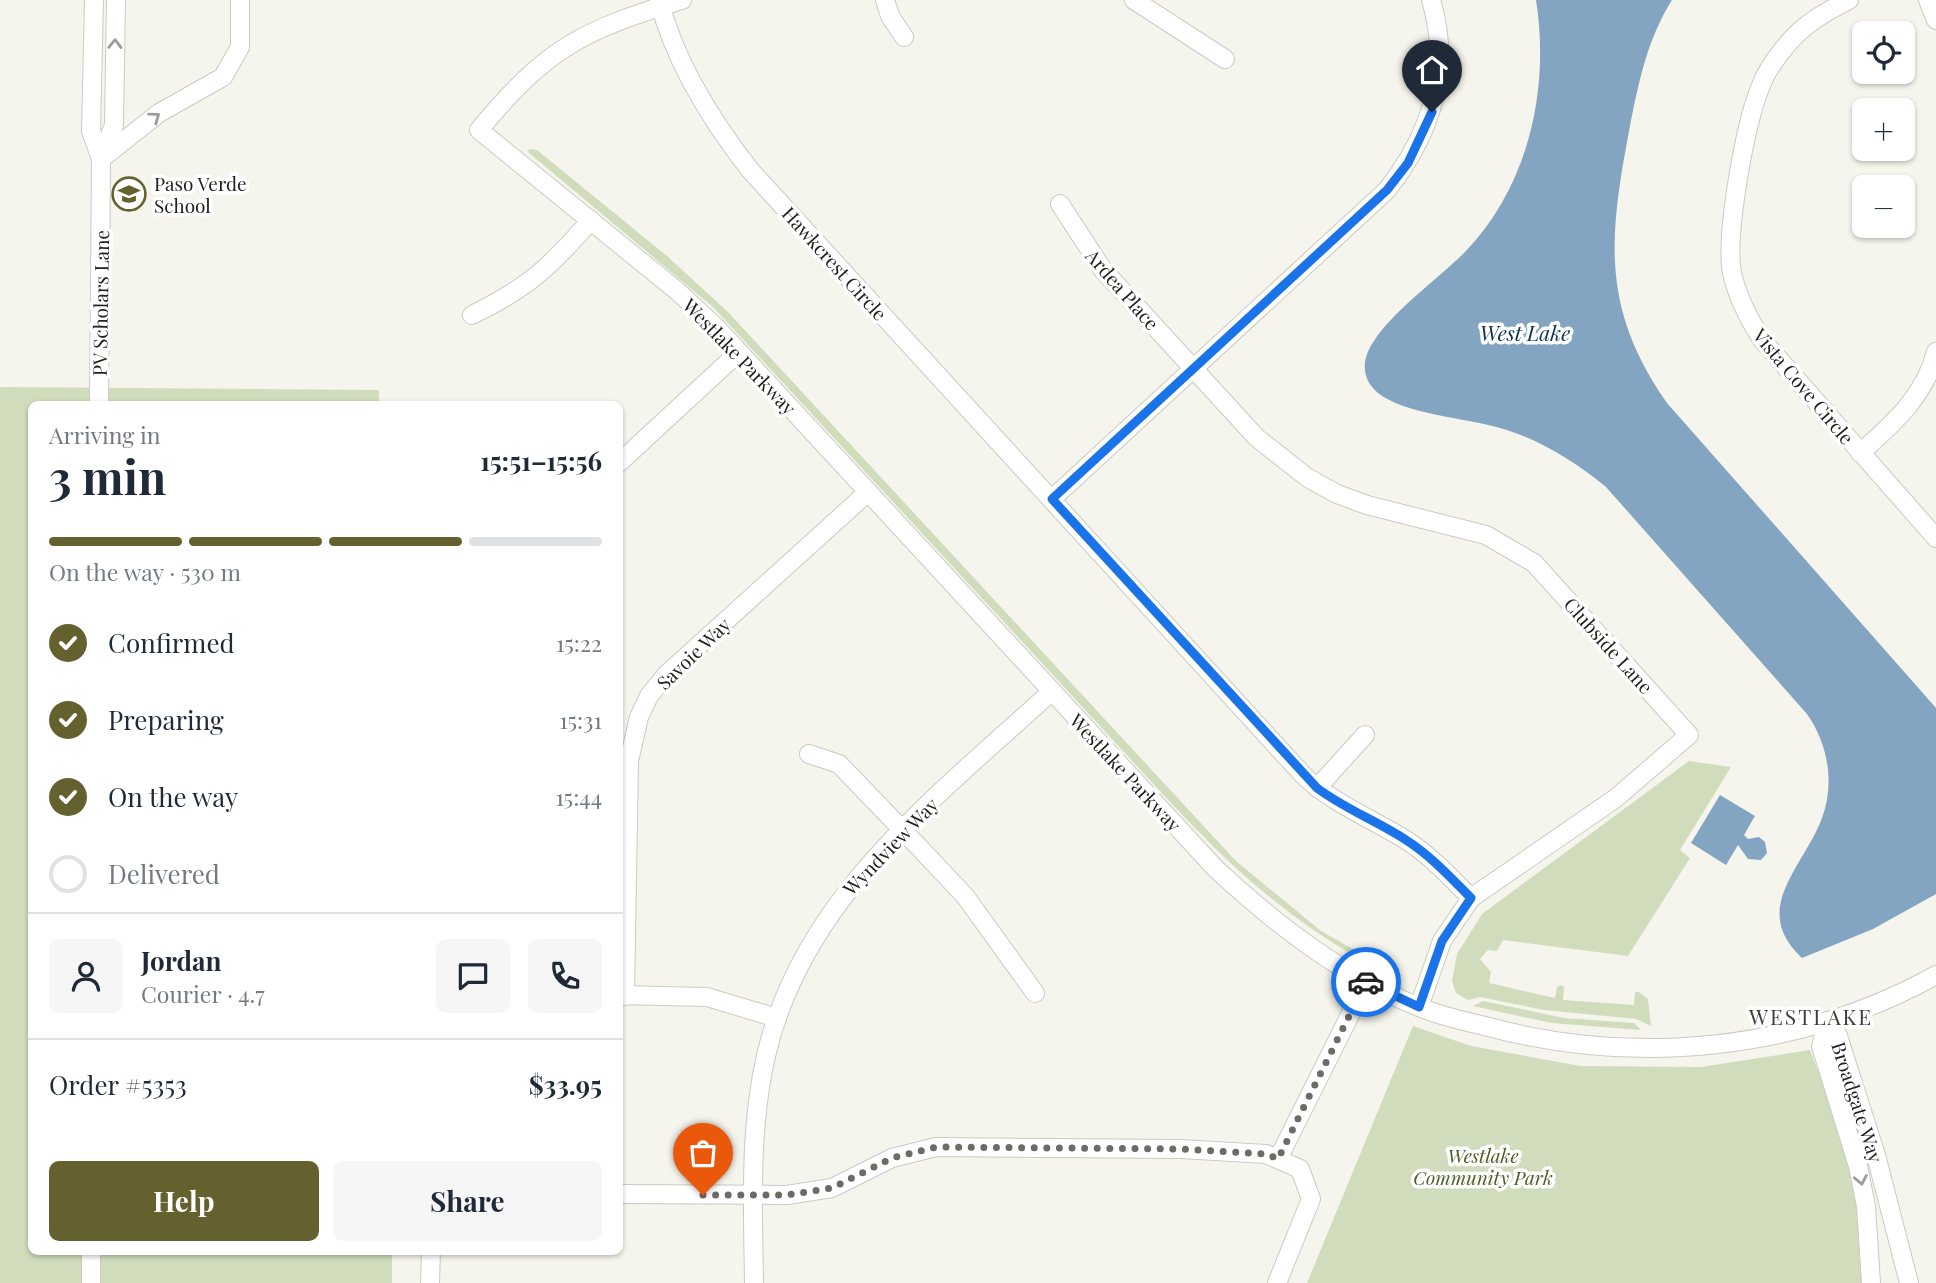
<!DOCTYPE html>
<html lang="en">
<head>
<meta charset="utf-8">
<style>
  :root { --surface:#fff; --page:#f6f6f7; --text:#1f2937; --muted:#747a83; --line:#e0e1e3; --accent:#65612e }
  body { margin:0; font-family:"Playfair Display",serif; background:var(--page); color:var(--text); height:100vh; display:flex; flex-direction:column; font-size:26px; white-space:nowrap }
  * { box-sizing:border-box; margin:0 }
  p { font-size:23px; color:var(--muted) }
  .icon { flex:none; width:38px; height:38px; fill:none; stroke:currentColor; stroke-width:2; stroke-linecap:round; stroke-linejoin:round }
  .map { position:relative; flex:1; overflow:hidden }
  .details { position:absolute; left:28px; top:401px; width:595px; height:854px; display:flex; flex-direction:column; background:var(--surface); border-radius:10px; box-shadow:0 2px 5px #0004 }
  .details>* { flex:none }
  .buttons { position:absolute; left:1852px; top:21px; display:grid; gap:14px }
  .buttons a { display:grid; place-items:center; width:63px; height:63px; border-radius:10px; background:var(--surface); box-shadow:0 2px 5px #0004; font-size:35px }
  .pin { position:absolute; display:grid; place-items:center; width:60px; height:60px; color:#fff; margin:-72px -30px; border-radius:50% 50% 50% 0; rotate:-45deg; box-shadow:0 0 7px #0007 }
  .pin .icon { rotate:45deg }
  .courier { position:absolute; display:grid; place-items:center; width:70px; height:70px; margin:-35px; border:5px solid #1a73e8; border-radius:50%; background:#fff; color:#222; box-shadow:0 2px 9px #0007 }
  .overview em { font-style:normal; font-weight:700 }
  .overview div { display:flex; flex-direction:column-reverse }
  .overview { display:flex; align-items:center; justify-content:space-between; height:119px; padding:0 21px }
  h1 { font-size:46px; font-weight:700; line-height:52px }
  .bar { display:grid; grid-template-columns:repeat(4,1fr); gap:10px 7px; align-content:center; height:84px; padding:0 21px }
  .bar i { height:9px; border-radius:5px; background:var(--line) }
  .bar .on { background:var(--accent) }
  .bar p { grid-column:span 4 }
  .line { display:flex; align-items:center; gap:18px; padding:0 21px; border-top:2px solid var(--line) }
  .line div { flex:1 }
  .round { display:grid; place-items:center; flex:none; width:74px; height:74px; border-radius:10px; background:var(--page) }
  ol { padding:0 21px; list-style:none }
  li { display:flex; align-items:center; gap:21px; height:77px }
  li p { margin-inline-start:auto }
  li .icon { padding:7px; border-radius:50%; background:var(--accent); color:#fff; stroke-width:4 }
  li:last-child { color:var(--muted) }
  li i { width:38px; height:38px; border:4px solid var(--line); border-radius:50% }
  .cta { display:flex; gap:14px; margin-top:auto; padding:14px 21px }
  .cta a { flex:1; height:80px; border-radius:10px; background:var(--accent); color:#fff; font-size:28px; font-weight:700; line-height:80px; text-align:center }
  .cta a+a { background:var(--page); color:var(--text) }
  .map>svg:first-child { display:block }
  .green { fill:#d0dcbb }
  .water { fill:#83a5c2 }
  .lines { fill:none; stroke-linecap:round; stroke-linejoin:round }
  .minor-casing { stroke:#cbcac2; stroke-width:20 }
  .minor { stroke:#fff; stroke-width:18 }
  .oneway { stroke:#9c9b9a }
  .done { stroke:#6c6b66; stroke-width:7; stroke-dasharray:0 12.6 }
  .route { stroke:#1a73e8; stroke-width:9 }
  .labels { text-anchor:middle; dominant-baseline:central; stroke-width:7; stroke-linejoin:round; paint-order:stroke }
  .poi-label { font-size:19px; fill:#22211e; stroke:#fff; text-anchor:start }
  .street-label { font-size:19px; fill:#22211e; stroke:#fff }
  .park-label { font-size:19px; font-style:italic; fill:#4d5f24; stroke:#fff }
  .water-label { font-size:21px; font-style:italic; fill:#0a3452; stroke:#fff }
  .neighbourhood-label { font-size:21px; letter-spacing:2px; fill:#3f3e37; stroke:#fff }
</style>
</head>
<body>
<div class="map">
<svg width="1936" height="1283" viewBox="0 0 1936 1283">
  <rect width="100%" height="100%" fill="#f6f5ed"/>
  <g class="green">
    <path d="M529 149 537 150 667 256 728 312 1236 861 1321 931 1360 953 1368 964C1287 918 1234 870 1171 803L714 308 528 152Z"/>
    <polygon points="0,387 379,390 379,404 32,404 32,1251 392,1251 392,1283 0,1283"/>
    <polygon points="1689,761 1731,767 1680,850 1690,858 1628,956 1503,940 1497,951 1488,950 1480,959 1491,972 1489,983 1555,998 1557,987 1561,985 1564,987 1563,1000 1634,1005 1635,992 1639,992 1648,999 1651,1026 1636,1019 1544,1010 1480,997 1468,1000 1456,993 1452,981 1457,954 1482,914"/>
    <polygon points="1483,1001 1564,1018 1634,1023 1641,1030 1552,1023 1473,1006"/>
    <polygon points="1413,1026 1471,1046 1580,1066 1701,1067 1810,1050 1847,1146 1864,1231 1867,1283 1307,1283"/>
  </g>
  <g class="water">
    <path d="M1536 0H1672C1647 40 1639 81 1630 126 1609 236 1600 307 1667 403L1936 708V894L1873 929 1802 958C1749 909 1804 867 1822 818 1835 783 1828 744 1807 714L1606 487C1574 461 1539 439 1500 428 1466 418 1404 414 1378 393 1360 378 1362 358 1374 341 1391 313 1440 277 1465 252 1529 186 1550 88 1536 0Z"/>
    <polygon points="1720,795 1755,816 1744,835 1748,839 1759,837 1765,842 1767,853 1761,860 1748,859 1738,845 1726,865 1691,843"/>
  </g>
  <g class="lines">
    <defs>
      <g id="minor">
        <polyline points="94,0 91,131 101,159"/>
        <path d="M659 0C675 63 711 120 750 170L1304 776C1335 805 1371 818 1406 840 1431 856 1450 877 1471 898"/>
        <path d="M682 0C581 31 548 47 479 130L676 290 715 326 1215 868C1275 924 1342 976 1419 1007 1440 1016 1463 1021 1485 1026 1635 1067 1799 1051 1936 975"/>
        <polyline points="885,0 890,16 904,37"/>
        <polyline points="1134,0 1225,59"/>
        <path d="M1849 0C1825 12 1802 25 1785 47 1775 59 1765 73 1760 88 1745 125 1725 235 1732 273 1738 299 1749 320 1763 341L1936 538"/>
        <polyline points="1928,0 1936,20"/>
        <polyline points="101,159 159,113 223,77 240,47 240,0"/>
        <polyline points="1060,204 1103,270 1257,438 1308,478 1337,494 1367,505 1486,535 1534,563 1689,735 1616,798 1471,898 1442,941 1419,1007"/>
        <path d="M472 315C528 288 551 266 591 220"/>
        <polyline points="99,404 101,159 114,125 116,0"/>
        <path d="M1860 453C1893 424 1925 396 1936 352"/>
        <polyline points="620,462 739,352"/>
        <path d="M1052 499 1387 190C1431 134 1452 70 1431 0"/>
        <polyline points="809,754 839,764 915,843 965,896 1035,993"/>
        <polyline points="1317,788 1365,735"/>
        <polyline points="620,995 707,997 777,1018"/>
        <polyline points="625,996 629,761 639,717 649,696 666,675 868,492"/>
        <polyline points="1828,1021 1838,1036 1876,1155 1909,1283"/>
        <polyline points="1828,1021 1821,1046 1858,1166 1866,1206 1871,1283"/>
        <polyline points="1278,1159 1367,981"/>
        <polyline points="620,1194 787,1195 832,1188 892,1158 936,1147 1181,1149 1266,1154 1300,1169 1311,1199 1277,1283"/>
        <polyline points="91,1283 91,1251"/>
        <polyline points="430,1283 431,1251"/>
        <path d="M754 1283C753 1207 749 1130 766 1056 802 897 938 796 1052 691"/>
      </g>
    </defs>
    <use href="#minor" class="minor-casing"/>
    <use href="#minor" class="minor"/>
  </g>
  <defs><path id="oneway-chevron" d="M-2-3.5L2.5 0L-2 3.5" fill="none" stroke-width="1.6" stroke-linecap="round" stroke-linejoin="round" transform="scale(1.75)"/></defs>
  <g class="oneway">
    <use href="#oneway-chevron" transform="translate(115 44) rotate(-89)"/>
    <use href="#oneway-chevron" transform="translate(155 117) rotate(-36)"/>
    <use href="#oneway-chevron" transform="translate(1861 1180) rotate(79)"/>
  </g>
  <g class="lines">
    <polyline class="done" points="703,1195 787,1195 832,1188 892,1158 936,1147 1181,1149 1266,1154 1278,1159 1366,982"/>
    <path class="route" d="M1366 982 1419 1007 1442 941 1471 898C1450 877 1431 856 1406 840 1377 821 1345 809 1317 788L1052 499 1387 190 1408 163 1432 112"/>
  </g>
  <defs>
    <symbol id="school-ring" viewBox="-11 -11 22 22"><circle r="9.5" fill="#fff" stroke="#65612e" stroke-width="1.5"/><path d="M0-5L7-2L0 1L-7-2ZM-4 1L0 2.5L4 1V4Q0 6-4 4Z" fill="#65612e"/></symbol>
  </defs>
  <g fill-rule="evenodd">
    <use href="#school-ring" x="110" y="175" width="38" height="38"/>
  </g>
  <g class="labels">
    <g class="poi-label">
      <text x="154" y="183">Paso Verde<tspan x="154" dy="22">School</tspan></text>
    </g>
    <g class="street-label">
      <text transform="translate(835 263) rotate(48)">Hawkcrest Circle</text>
      <text transform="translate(1123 289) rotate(49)">Ardea Place</text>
      <text transform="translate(100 303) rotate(-89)">PV Scholars Lane</text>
      <text transform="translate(740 356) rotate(46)">Westlake Parkway</text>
      <text transform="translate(1804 386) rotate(50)">Vista Cove Circle</text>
      <text transform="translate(1609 645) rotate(48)">Clubside Lane</text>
      <text transform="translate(693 653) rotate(-44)">Savoie Way</text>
      <text transform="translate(1126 772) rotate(47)">Westlake Parkway</text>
      <text transform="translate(890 846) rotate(-46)">Wyndview Way</text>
      <text transform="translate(1858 1102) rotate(72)">Broadgate Way</text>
    </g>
    <g class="park-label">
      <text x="1483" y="1155">Westlake<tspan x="1483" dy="22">Community Park</tspan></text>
    </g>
    <g class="water-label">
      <text x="1525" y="332">West Lake</text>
    </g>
    <g class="neighbourhood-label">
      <text x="1811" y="1016">WESTLAKE</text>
    </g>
  </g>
</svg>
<div class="buttons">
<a><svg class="icon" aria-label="locate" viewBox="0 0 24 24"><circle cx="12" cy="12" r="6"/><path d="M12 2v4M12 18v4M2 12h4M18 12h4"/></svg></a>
<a>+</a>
<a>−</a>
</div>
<div class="pin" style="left:703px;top:1195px;background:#ea580c"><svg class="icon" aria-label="bag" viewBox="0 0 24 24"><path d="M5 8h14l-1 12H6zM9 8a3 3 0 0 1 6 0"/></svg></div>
<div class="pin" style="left:1432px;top:112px;background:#1f2937"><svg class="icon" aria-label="home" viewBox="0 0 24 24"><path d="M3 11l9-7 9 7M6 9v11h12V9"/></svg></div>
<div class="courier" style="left:1366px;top:982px"><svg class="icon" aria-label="car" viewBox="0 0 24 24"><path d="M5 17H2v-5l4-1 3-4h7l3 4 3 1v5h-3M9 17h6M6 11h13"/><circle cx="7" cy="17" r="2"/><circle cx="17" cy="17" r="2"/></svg></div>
<section class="details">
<div class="overview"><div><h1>3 min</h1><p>Arriving in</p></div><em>15:51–15:56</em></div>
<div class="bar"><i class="on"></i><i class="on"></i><i class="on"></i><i></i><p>On the way · 530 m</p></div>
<ol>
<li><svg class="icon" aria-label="check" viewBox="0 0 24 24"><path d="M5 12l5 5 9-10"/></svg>Confirmed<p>15:22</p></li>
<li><svg class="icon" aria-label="check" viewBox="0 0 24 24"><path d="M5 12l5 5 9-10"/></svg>Preparing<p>15:31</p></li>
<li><svg class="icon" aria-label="check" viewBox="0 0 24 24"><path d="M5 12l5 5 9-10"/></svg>On the way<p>15:44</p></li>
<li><i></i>Delivered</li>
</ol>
<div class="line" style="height:126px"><a class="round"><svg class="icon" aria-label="person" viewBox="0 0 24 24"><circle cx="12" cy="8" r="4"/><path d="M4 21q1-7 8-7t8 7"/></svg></a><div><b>Jordan</b><p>Courier · 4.7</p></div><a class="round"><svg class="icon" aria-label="chat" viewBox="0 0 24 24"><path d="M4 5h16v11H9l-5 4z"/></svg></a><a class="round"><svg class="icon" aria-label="phone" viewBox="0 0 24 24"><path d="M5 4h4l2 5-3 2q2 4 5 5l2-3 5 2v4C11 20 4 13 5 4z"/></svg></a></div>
<div class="line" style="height:91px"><div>Order #5353</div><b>$33.95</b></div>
<div class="cta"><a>Help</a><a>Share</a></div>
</section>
</div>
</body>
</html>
